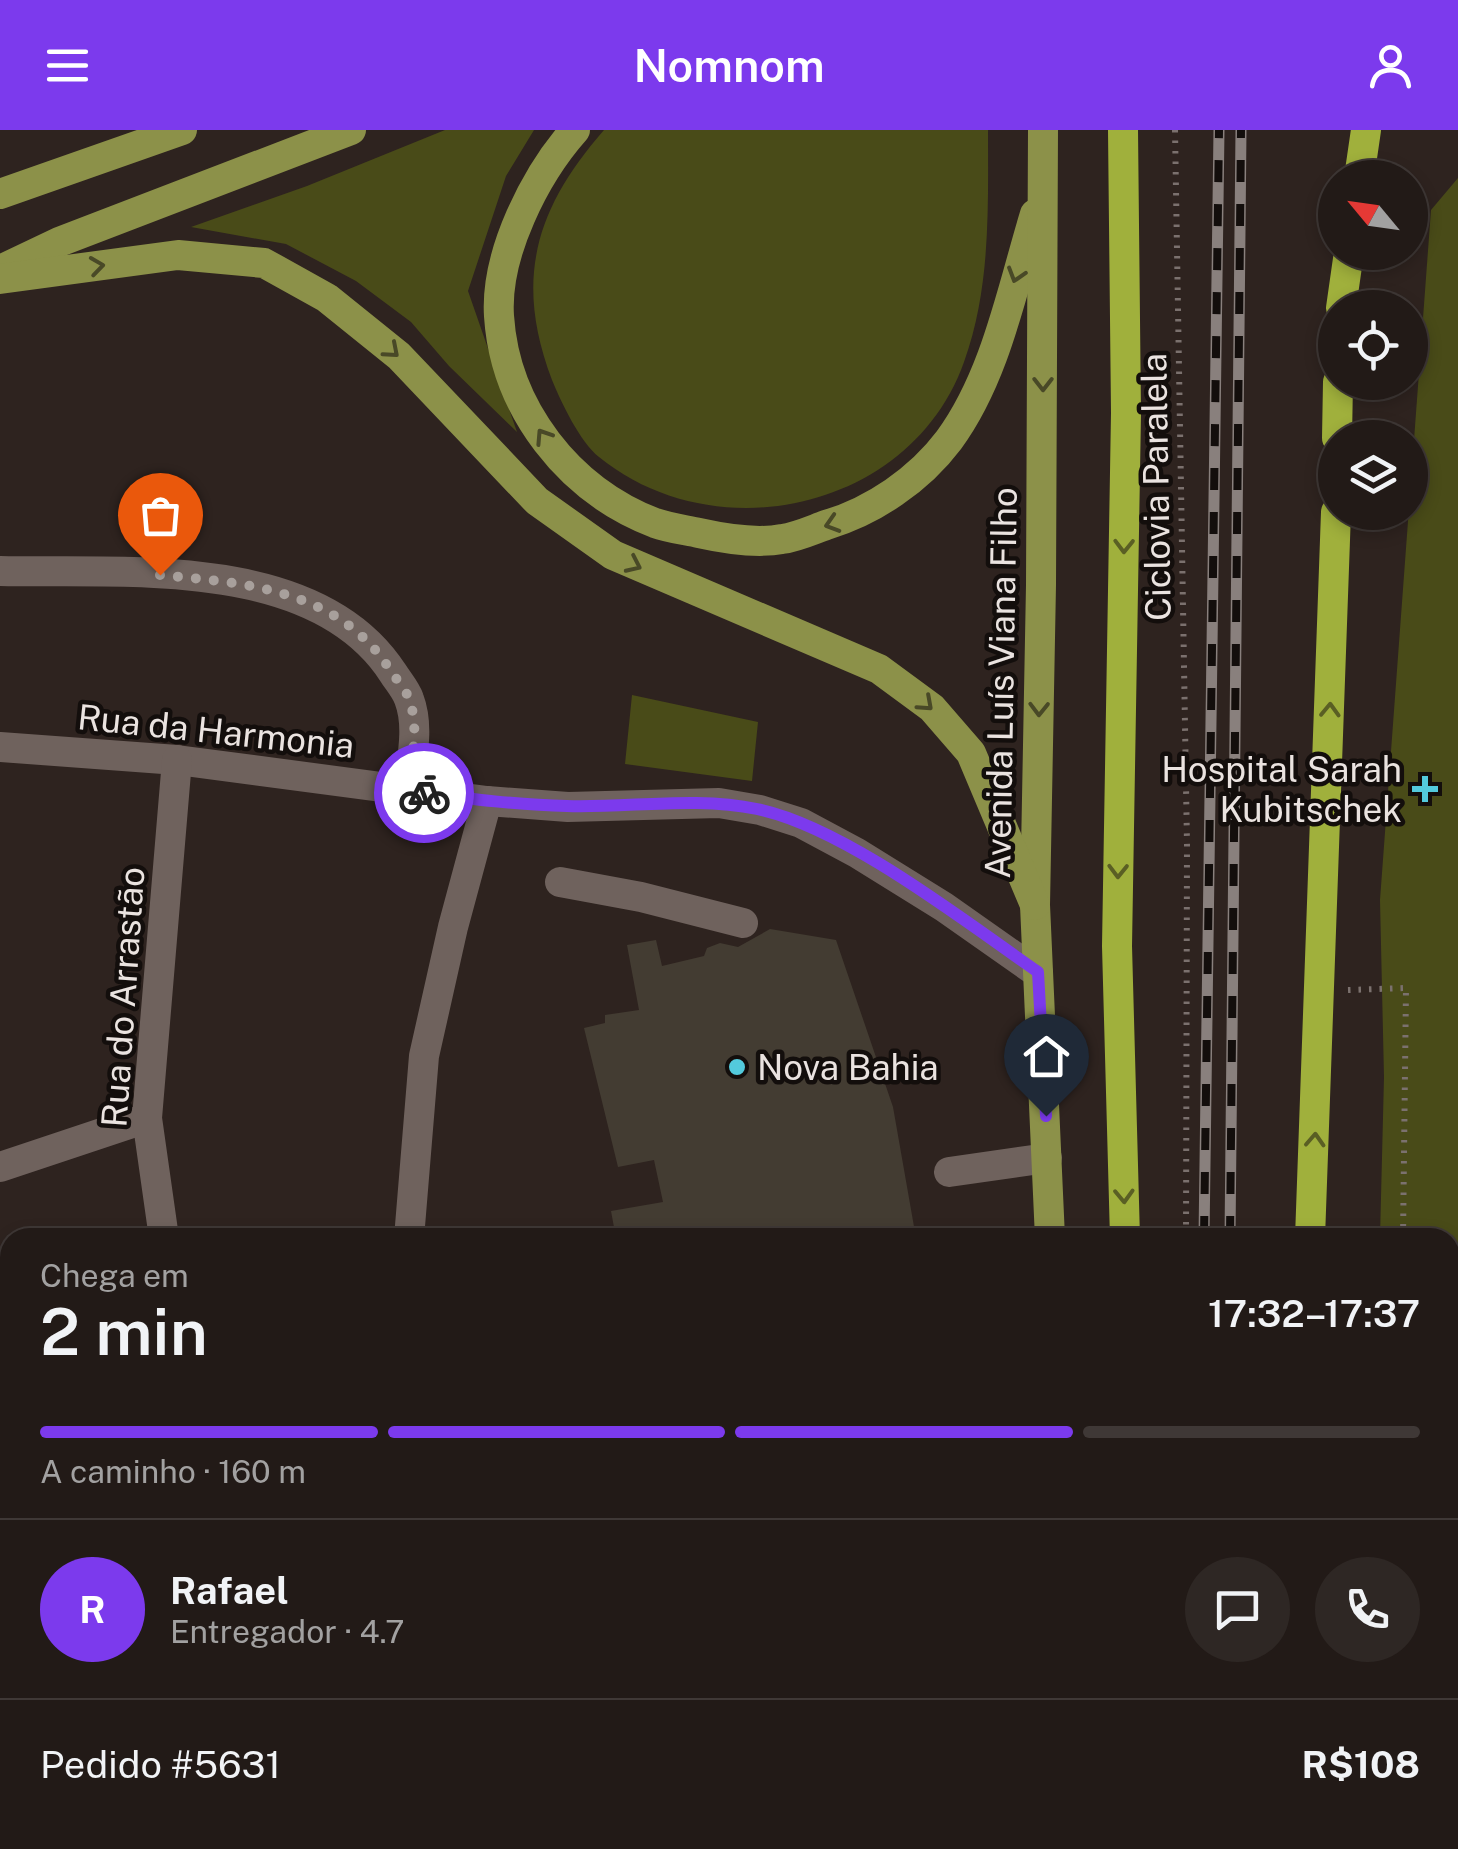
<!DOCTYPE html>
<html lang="pt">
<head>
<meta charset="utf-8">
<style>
  :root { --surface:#221a17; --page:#2e2724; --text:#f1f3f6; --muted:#a2a1a1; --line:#3f3836; --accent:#7c3aed }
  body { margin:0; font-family:"Public Sans",sans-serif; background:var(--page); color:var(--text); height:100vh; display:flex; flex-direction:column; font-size:38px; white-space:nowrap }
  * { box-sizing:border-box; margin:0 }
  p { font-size:32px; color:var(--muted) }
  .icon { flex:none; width:55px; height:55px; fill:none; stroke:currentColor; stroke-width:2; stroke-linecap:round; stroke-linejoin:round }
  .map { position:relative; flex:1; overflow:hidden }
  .sheet { position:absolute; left:0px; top:1098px; width:1460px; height:622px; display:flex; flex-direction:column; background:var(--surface); border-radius:30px 30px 0 0; box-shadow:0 5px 15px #0003,0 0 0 2px var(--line) }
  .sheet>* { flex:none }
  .needle { width:65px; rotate:299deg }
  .fabs { position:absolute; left:1318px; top:30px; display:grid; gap:20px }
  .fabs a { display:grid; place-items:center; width:110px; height:110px; border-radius:50%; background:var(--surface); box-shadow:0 5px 15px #0003,0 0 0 2px var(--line); font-size:50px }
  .pin { position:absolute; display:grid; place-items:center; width:85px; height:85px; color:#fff; margin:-102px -42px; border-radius:50% 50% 50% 0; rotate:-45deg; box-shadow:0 0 10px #0007 }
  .pin .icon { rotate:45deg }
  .courier { position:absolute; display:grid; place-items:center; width:100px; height:100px; margin:-50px; border:8px solid #7c3aed; border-radius:50%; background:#fff; color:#222; box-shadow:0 2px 12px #0007 }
  .summary em { font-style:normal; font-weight:600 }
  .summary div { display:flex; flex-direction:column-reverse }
  .summary { display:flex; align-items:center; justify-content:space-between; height:170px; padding:0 40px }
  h1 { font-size:65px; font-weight:600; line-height:75px }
  .bar { display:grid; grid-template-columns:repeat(4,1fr); gap:15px 10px; align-content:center; height:120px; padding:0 40px }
  .bar i { height:12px; border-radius:8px; background:var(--line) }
  .bar .current { background:var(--accent) }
  .bar p { grid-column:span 4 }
  .line { display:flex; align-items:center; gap:25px; padding:0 40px; border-top:2px solid var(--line) }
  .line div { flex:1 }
  .round { display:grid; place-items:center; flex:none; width:105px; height:105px; border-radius:52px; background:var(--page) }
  header { display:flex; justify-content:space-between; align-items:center; height:130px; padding:0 40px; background:var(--accent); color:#fff; font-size:45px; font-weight:600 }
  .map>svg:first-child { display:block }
  .green { fill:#494b18 }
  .building { fill:#433c32 }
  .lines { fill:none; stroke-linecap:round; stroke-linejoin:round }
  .path { stroke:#7b716e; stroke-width:6; stroke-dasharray:2.5 8; stroke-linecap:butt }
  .minor { stroke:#6f625d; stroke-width:30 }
  .major { stroke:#8c9149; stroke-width:30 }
  .highway { stroke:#a0b03c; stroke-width:30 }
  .rail-casing { stroke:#89807d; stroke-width:11 }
  .rail { stroke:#130e0c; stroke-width:8; stroke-dasharray:22; stroke-linecap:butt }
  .oneway { stroke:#494927 }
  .oneway2 { stroke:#5a5f24 }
  .done { stroke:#a8a09c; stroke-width:10; stroke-dasharray:0 18 }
  .route { stroke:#7c3aed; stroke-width:12 }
  .poi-dot { fill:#53cadc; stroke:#130e0c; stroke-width:4 }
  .labels { text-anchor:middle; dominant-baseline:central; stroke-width:9; stroke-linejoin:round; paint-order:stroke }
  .street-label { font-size:35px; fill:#eae3e0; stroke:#130e0c }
  .poi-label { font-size:35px; fill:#eae3e0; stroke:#130e0c; text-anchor:end }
</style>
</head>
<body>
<header><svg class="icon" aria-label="menu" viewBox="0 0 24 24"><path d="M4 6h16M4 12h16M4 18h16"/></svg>Nomnom<svg class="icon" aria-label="person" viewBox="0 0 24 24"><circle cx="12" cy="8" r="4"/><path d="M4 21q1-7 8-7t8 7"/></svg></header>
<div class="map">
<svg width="1458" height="1719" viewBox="0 0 1458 1719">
  <rect width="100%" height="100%" fill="#2e231f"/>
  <g class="green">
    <polygon points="445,0 534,0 506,46 468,161 517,302 449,236 411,192 356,151 286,114 191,97 307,56"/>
    <path d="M604 0H988C988 78 991 157 964 232 912 379 717 423 599 327 580 312 561 272 552 250 514 150 535 79 604 0Z"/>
    <polygon points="1458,48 1458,1384 1450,1421 1450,1108 1380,1107 1384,947 1380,770 1431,80"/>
    <polygon points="632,565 758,592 752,651 625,634"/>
  </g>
  <g class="building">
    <polygon points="770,799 836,810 893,977 916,1108 616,1108 611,1081 663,1072 654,1030 618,1037 584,898 605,893 605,885 639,880 627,815 656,810 662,836 704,826 707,818 720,813 738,817"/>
    <rect x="842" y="1710" width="43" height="9"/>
  </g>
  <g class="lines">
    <g class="path">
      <polyline points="1175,0 1187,714 1186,1108"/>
      <polyline points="1348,860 1406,858 1403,1108"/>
      <polyline points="996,1710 996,1719"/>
    </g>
    <g class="minor">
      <path d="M0 441C124 444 316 424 393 543 398 551 406 560 409 569 420 598 411 631 408 661"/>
      <polyline points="0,617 177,630 487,671 568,677 719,673 760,680 801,693 857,723 944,777 1038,843"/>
      <polyline points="560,752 641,767 743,793"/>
      <polyline points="0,1037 147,988"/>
      <polyline points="949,1042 1047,1028"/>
      <polyline points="164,1108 147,988 177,630"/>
      <polyline points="409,1108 424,926 453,797 487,671"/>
      <polyline points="0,1223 10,1243"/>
      <polyline points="0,1564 10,1581"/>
      <polyline points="1450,1613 1458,1578"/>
      <polyline points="87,1710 92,1719"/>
      <polyline points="394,1710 401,1719"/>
      <polyline points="785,1710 786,1719"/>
      <polyline points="218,1719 230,1710"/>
      <polyline points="919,1719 920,1710"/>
      <polyline points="1425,1719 1427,1710"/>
    </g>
    <g class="major">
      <path d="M575 0C535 45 495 124 499 186 505 279 569 360 655 393 669 398 685 400 699 403 726 409 756 414 782 409 797 407 812 400 826 395 873 381 919 350 949 310 996 246 1012 159 1035 84"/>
      <polyline points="1043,0 1041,455 1035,775 1050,1108"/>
      <polyline points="0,64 182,0"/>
      <polyline points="0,140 59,112 351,0"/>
      <polyline points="0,149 178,125 264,133 327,168 399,226 537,371 613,425 879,539 932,578 971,623 1035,775"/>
      <polyline points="1064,1710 1065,1719"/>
    </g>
    <g class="highway">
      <polyline points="1123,0 1126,283 1117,816 1125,1108"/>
      <polyline points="1359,48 1366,0"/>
      <polyline points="1341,178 1349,122"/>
      <polyline points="1337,308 1338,252"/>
      <polyline points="1310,1108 1336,382"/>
      <polyline points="1275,1710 1277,1719"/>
      <polyline points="1136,1719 1136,1710"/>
    </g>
    <defs>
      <g id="rail">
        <polyline points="1204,1108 1219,0"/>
        <polyline points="1230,1108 1241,0"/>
        <polyline points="1191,1719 1191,1710"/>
        <polyline points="1215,1719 1215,1710"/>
      </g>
    </defs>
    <use href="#rail" class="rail-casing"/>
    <use href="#rail" class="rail"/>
  </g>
  <defs><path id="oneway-chevron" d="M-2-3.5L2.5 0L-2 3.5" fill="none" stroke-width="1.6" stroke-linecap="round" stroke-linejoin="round" transform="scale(2.5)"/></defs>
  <g class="oneway">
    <use href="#oneway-chevron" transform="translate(97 136) rotate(-8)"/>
    <use href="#oneway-chevron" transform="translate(1016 145) rotate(107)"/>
    <use href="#oneway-chevron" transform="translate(392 221) rotate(41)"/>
    <use href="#oneway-chevron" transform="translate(1043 254) rotate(90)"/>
    <use href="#oneway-chevron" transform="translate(543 306) rotate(-123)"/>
    <use href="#oneway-chevron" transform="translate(832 394) rotate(163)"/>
    <use href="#oneway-chevron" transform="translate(634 435) rotate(25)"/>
    <use href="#oneway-chevron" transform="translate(926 574) rotate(42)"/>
    <use href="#oneway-chevron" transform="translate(1039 579) rotate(91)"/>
  </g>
  <g class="oneway2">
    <use href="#oneway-chevron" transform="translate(1124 416) rotate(91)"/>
    <use href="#oneway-chevron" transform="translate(1330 580) rotate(-88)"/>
    <use href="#oneway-chevron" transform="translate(1118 741) rotate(91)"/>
    <use href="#oneway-chevron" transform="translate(1315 1010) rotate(-87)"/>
    <use href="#oneway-chevron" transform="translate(1124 1066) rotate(88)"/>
  </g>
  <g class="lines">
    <path class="done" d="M160 445C248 453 341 460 392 543 398 551 406 560 409 569 420 598 411 631 408 661L424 663"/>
    <path class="route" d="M424 663C471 669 519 675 567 676 630 678 695 666 757 679 844 697 963 790 1038 842L1046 986"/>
  </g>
  <g class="poi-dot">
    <path d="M1420 644h10v10h10v10h-10v10h-10v-10h-10v-10h10z"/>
    <circle cx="737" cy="937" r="10"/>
  </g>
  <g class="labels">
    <g class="street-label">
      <text transform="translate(1156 357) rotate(-91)">Ciclovia Paralela</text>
      <text transform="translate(1001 553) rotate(-89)">Avenida Luís Viana Filho</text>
      <text transform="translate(216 601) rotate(6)">Rua da Harmonia</text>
      <text transform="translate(123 867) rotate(-86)">Rua do Arrastão</text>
    </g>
    <g class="poi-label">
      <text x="1402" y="639">Hospital Sarah<tspan x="1402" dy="40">Kubitschek</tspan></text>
      <text x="757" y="937" text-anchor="start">Nova Bahia</text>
    </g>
  </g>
</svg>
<div class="fabs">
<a><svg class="needle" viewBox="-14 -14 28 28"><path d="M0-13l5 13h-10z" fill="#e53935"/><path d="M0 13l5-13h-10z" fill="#a2a1a1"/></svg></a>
<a><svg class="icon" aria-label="locate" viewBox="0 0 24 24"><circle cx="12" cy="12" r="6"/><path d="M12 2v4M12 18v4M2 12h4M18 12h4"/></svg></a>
<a><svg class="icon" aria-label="layers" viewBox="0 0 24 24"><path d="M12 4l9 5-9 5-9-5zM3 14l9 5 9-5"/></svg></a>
</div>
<div class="pin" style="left:160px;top:445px;background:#ea580c"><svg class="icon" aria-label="bag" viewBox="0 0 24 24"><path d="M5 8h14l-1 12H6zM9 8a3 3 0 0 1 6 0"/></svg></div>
<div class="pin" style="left:1046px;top:986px;background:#1f2937"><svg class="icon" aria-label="home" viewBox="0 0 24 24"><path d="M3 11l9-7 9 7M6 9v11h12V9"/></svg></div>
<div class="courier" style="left:424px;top:663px"><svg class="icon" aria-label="bike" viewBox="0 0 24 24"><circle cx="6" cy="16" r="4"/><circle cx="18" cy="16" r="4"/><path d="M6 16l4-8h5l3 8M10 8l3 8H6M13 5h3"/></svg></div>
<section class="sheet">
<div class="summary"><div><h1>2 min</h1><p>Chega em</p></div><em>17:32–17:37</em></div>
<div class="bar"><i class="current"></i><i class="current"></i><i class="current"></i><i></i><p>A caminho · 160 m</p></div>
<div class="line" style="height:180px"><b class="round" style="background:var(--accent);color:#fff">R</b><div><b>Rafael</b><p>Entregador · 4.7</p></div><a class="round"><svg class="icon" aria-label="chat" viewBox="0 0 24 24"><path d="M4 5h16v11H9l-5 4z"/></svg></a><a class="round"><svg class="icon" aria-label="phone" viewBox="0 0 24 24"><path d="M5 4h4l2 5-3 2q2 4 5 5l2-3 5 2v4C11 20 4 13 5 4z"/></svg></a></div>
<div class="line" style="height:130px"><div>Pedido #5631</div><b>R$108</b></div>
</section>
</div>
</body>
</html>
